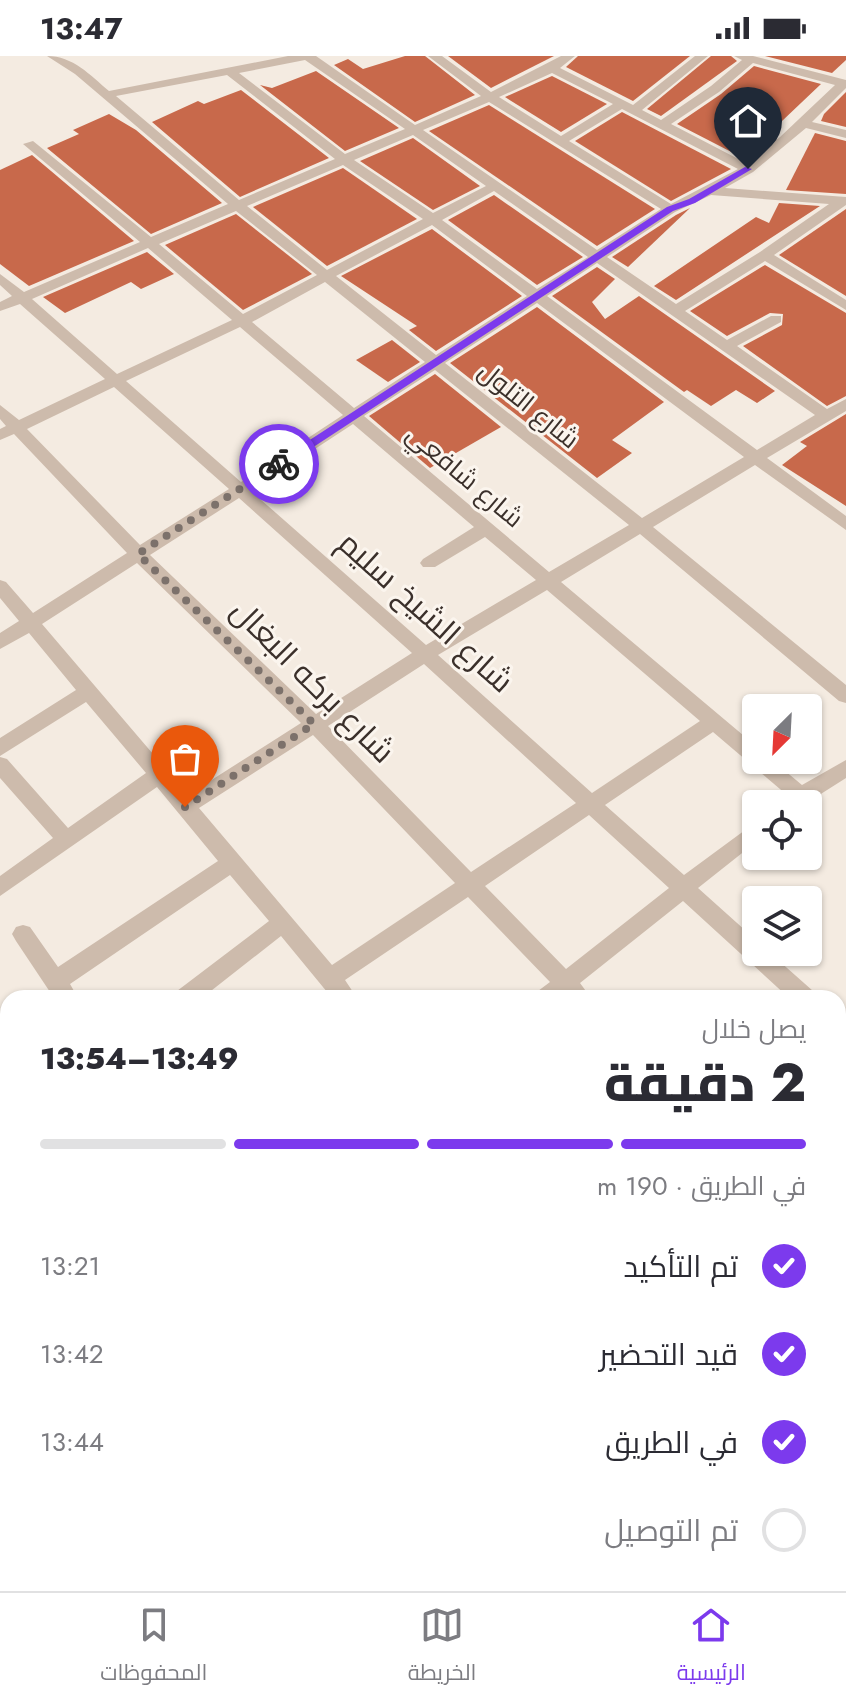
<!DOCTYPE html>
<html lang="ar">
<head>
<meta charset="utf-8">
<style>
  :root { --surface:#fff; --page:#f2f2f3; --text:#2b2b33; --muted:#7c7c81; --line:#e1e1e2; --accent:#7c3aed }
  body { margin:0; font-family:Jost,Cairo,sans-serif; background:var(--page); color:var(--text); direction:rtl; height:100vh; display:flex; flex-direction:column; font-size:30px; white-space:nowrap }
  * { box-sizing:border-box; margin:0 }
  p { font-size:26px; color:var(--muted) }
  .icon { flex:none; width:44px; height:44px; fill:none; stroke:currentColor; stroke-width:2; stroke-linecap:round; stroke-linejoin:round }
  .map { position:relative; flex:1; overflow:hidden; direction:ltr }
  .sheet { position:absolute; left:0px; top:934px; width:846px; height:602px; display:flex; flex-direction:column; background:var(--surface); border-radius:24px 24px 0 0; box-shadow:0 2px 6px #0004; direction:rtl }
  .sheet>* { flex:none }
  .needle { width:52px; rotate:204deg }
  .controls { position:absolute; left:742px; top:638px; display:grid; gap:16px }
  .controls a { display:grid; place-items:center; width:80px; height:80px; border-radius:8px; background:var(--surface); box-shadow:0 2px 6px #0004; font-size:40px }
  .pin { position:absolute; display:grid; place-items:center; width:68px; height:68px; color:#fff; margin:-82px -34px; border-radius:50% 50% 50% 0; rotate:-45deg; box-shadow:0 0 8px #0007 }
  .pin .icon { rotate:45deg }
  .courier { position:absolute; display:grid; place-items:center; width:80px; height:80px; margin:-40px; border:6px solid #7c3aed; border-radius:50%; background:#fff; color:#222; box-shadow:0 2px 10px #0007 }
  .head em { font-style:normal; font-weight:800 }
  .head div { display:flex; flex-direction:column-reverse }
  .head { display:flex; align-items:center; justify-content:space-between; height:136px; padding:0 40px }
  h1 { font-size:52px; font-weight:800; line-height:60px }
  .bar { display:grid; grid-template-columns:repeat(4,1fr); gap:12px 8px; align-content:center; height:96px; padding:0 40px }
  .bar i { height:10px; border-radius:6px; background:var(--line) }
  .bar .current { background:var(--accent) }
  .bar p { grid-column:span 4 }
  ol { padding:0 40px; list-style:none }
  li { display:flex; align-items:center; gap:24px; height:88px }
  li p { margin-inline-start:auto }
  li .icon { padding:8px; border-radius:50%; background:var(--accent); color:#fff; stroke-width:4 }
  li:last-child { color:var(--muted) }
  li i { width:44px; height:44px; border:4px solid var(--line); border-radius:50% }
  .status { display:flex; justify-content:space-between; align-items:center; height:56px; padding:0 40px; background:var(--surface); direction:ltr }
  .status svg { height:22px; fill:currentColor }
  .dock { display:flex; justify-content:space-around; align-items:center; height:112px; border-top:2px solid var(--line); background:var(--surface); font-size:22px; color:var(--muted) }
  .dock a { display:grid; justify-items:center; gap:4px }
  .dock .current { color:var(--accent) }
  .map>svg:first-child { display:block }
  .building { fill:#c8694b }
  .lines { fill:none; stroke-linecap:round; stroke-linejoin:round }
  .minor { fill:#cdbbac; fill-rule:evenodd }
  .route { fill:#7c3aed }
  .done { stroke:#7c716b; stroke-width:8; stroke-dasharray:0 14.4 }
  .labels { text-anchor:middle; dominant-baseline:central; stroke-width:6; stroke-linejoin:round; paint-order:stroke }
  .far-street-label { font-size:26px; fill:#3b302b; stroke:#fbf5ee }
  .street-label { font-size:32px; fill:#3b302b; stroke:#fbf5ee }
</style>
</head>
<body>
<div class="status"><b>13:47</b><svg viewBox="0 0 49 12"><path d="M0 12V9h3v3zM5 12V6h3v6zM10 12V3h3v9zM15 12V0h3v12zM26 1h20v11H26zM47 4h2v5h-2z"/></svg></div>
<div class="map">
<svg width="846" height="1535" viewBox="0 0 846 1535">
  <rect width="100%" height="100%" fill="#f4ebe1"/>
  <g class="building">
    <polygon points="405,0 425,0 475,39 415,66 334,9 348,3 363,13"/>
    <polygon points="448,0 554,0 491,32"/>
    <polygon points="578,0 690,0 633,45 566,11"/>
    <polygon points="711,0 731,0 737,5 661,60 647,53"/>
    <polygon points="765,0 846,0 846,4 832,17"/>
    <polygon points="754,10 821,28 743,102 677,68 721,38"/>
    <polygon points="316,15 399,72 345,95 260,29 272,32"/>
    <polygon points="552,20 607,48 561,76 505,41"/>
    <polygon points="241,34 329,102 240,141 152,66 198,45 204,48"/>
    <polygon points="846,36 846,71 821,65 824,58"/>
    <polygon points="489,49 655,153 597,190 429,75"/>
    <polygon points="622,56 731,113 671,145 575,85"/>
    <polygon points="109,58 136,74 222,147 151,178 47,92 79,78 73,74"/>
    <polygon points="815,77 846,85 846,138 786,134"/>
    <polygon points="413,82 480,130 433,154 360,105"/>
    <polygon points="32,99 134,185 29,230 0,208 0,114"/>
    <polygon points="343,112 417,163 327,210 253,151"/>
    <polygon points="494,139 583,201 537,229 448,164"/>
    <polygon points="779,147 820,150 676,244 654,230 756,161 769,167"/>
    <polygon points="690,152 628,211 612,201 676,159"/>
    <polygon points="846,153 846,240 779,199"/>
    <polygon points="236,158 312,218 243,254 165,189"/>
    <polygon points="432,173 522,240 436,295 409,274 417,270 341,220"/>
    <polygon points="147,196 174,218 141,233 131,226 65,257 43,241"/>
    <polygon points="765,209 846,257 846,340 827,350 743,290 782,269 783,258 770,257 727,280 690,255"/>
    <polygon points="597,211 615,223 592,246 605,263 639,240 775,335 757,347 736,334 711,350 687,334 684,336 552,240"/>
    <polygon points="537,251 664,346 612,384 632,397 597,422 450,307"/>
    <polygon points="392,284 420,306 388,326 356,304"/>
    <polygon points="435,318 501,371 430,412 369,360"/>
    <polygon points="846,358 846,450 782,409 807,390 800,386"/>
  </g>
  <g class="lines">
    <g class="minor">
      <path d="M47 0C73 0 90 19 109 35L288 0H316L415 69 481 40 428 0H442L491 36 561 0H575L560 12 633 49 695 0H708L642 54 661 64 711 30 742 4 734 0H753L846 24V32L812 66 846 74V82L806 72 753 116 725 132 846 141V149L774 199 846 244V254L765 205 685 255 727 284 771 260H781V266L737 290 827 353 846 343V355L767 402 846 460V474L755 409 653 471 846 629V647L839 645 640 478 561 526 756 690V704H772L802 729 846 704V722L805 748H779L787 739 713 676 605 749 684 819 756 766V786L698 832 756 884V896H769L813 935 816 942H789L683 845 580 927 591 942H535L538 935 550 926 468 841 345 924 357 942H332L281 880 202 942H174L177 935 269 865 230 819 70 928 78 942H54L16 885 12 878 16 871 23 869 30 871 58 911 218 805 157 731 0 840V820L53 782 0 722V701L7 703 68 772 146 717 86 646 0 700V682L76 634 29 577 0 593V577L19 565 0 542V524L6 526 33 557 127 497 14 378 0 384V373L6 370 0 363V349L19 364 105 323 20 248 0 255V246L12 240 0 229V218L24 236 140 186 23 88 33 85 151 181 228 148 75 18ZM305 4 405 73 345 98 239 17ZM753 7 835 29 780 81 746 107 671 68 719 36ZM552 17 613 48 561 80 499 41ZM227 19 335 103 239 144 116 40ZM489 46 661 153 597 194 423 74ZM622 53 738 113 671 148 569 85ZM413 79 486 130 433 157 354 104ZM343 109 423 163 327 214 247 150ZM494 135 588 201 537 233 442 164ZM711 139 829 148 760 196 676 248 607 201 675 156ZM236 155 317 219 243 258 159 188ZM432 169 527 240 436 299 336 220ZM148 192 232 264 117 318 32 243ZM597 207 815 359 757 394 547 240ZM325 226 425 306 354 352 252 266ZM537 247 744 401 642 462 445 307ZM240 271 343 359 241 426 126 325ZM435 314 629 469 549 516 364 360ZM114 331 229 433 140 489 27 373ZM353 368 474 471 423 503 420 507 423 511H435L485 481 536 524 426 589 251 435ZM239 442 412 597 316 658 150 499ZM137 507 301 667 188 739 42 568ZM547 534 700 665 592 737 438 599ZM424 608 576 747 471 816 328 670ZM313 679 455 827 332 909 199 752ZM589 759 669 832 566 913 485 830Z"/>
      <polygon points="838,962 846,965 846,990 838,987"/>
      <polygon points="8,1034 8,1056 0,1059 0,1037"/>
      <polygon points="846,1055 846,1081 838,1084 838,1058"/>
      <polygon points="846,1175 846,1202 838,1205 838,1178"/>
      <polygon points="846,1312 846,1342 838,1345 838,1315"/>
      <polygon points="838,1516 846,1521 846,1535 823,1535 820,1528 838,1528"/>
      <polygon points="138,1528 167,1528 164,1535 135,1535"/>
    </g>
  </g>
  <polygon class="route" points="745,111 752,113 695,147 673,155 283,411 276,411 276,406 667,151 689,143"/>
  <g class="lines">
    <polyline class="done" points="185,751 314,668 138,498 279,408"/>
  </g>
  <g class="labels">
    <g class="far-street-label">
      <text transform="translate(529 349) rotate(39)">شارع التلول</text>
      <text transform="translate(465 420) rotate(40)">شارع شافعي</text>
    </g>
    <g class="street-label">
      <text transform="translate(426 556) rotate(42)">شارع الشيخ سليم</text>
      <text transform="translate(313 625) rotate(45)">شارع بركه البغال</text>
    </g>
  </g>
</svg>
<div class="controls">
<a><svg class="needle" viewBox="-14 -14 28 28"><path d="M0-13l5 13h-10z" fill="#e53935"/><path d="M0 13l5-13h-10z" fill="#7c7c81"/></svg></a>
<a><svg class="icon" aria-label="locate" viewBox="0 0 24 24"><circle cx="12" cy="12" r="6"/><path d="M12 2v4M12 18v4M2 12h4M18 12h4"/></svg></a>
<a><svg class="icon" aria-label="layers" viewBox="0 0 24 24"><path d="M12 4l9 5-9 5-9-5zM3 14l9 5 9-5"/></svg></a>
</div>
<div class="pin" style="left:185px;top:751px;background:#ea580c"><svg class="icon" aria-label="bag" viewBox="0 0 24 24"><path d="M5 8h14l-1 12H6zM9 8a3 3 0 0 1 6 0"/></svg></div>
<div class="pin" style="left:748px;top:113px;background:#1f2937"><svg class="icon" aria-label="home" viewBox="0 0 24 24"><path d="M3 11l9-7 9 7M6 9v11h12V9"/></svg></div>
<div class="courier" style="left:279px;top:408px"><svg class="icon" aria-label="bike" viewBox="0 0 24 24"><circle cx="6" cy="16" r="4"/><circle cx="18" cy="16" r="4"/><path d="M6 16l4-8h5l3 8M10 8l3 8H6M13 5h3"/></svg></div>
<section class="sheet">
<div class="head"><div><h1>2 دقيقة</h1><p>يصل خلال</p></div><em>13:49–13:54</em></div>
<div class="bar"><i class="current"></i><i class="current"></i><i class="current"></i><i></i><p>في الطريق · 190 m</p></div>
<ol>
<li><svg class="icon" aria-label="check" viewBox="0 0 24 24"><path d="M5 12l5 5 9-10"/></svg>تم التأكيد<p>13:21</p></li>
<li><svg class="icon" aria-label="check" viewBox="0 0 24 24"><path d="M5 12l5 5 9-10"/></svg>قيد التحضير<p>13:42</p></li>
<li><svg class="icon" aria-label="check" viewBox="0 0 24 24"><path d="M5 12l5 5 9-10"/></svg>في الطريق<p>13:44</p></li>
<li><i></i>تم التوصيل</li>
</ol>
</section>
</div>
<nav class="dock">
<a class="current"><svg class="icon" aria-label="home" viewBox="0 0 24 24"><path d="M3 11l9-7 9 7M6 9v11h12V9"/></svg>الرئيسية</a>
<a><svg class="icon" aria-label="map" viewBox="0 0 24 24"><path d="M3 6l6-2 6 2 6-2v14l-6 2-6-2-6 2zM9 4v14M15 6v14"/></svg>الخريطة</a>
<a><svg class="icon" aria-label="saved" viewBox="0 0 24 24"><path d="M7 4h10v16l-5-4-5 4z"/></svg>المحفوظات</a>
</nav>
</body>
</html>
